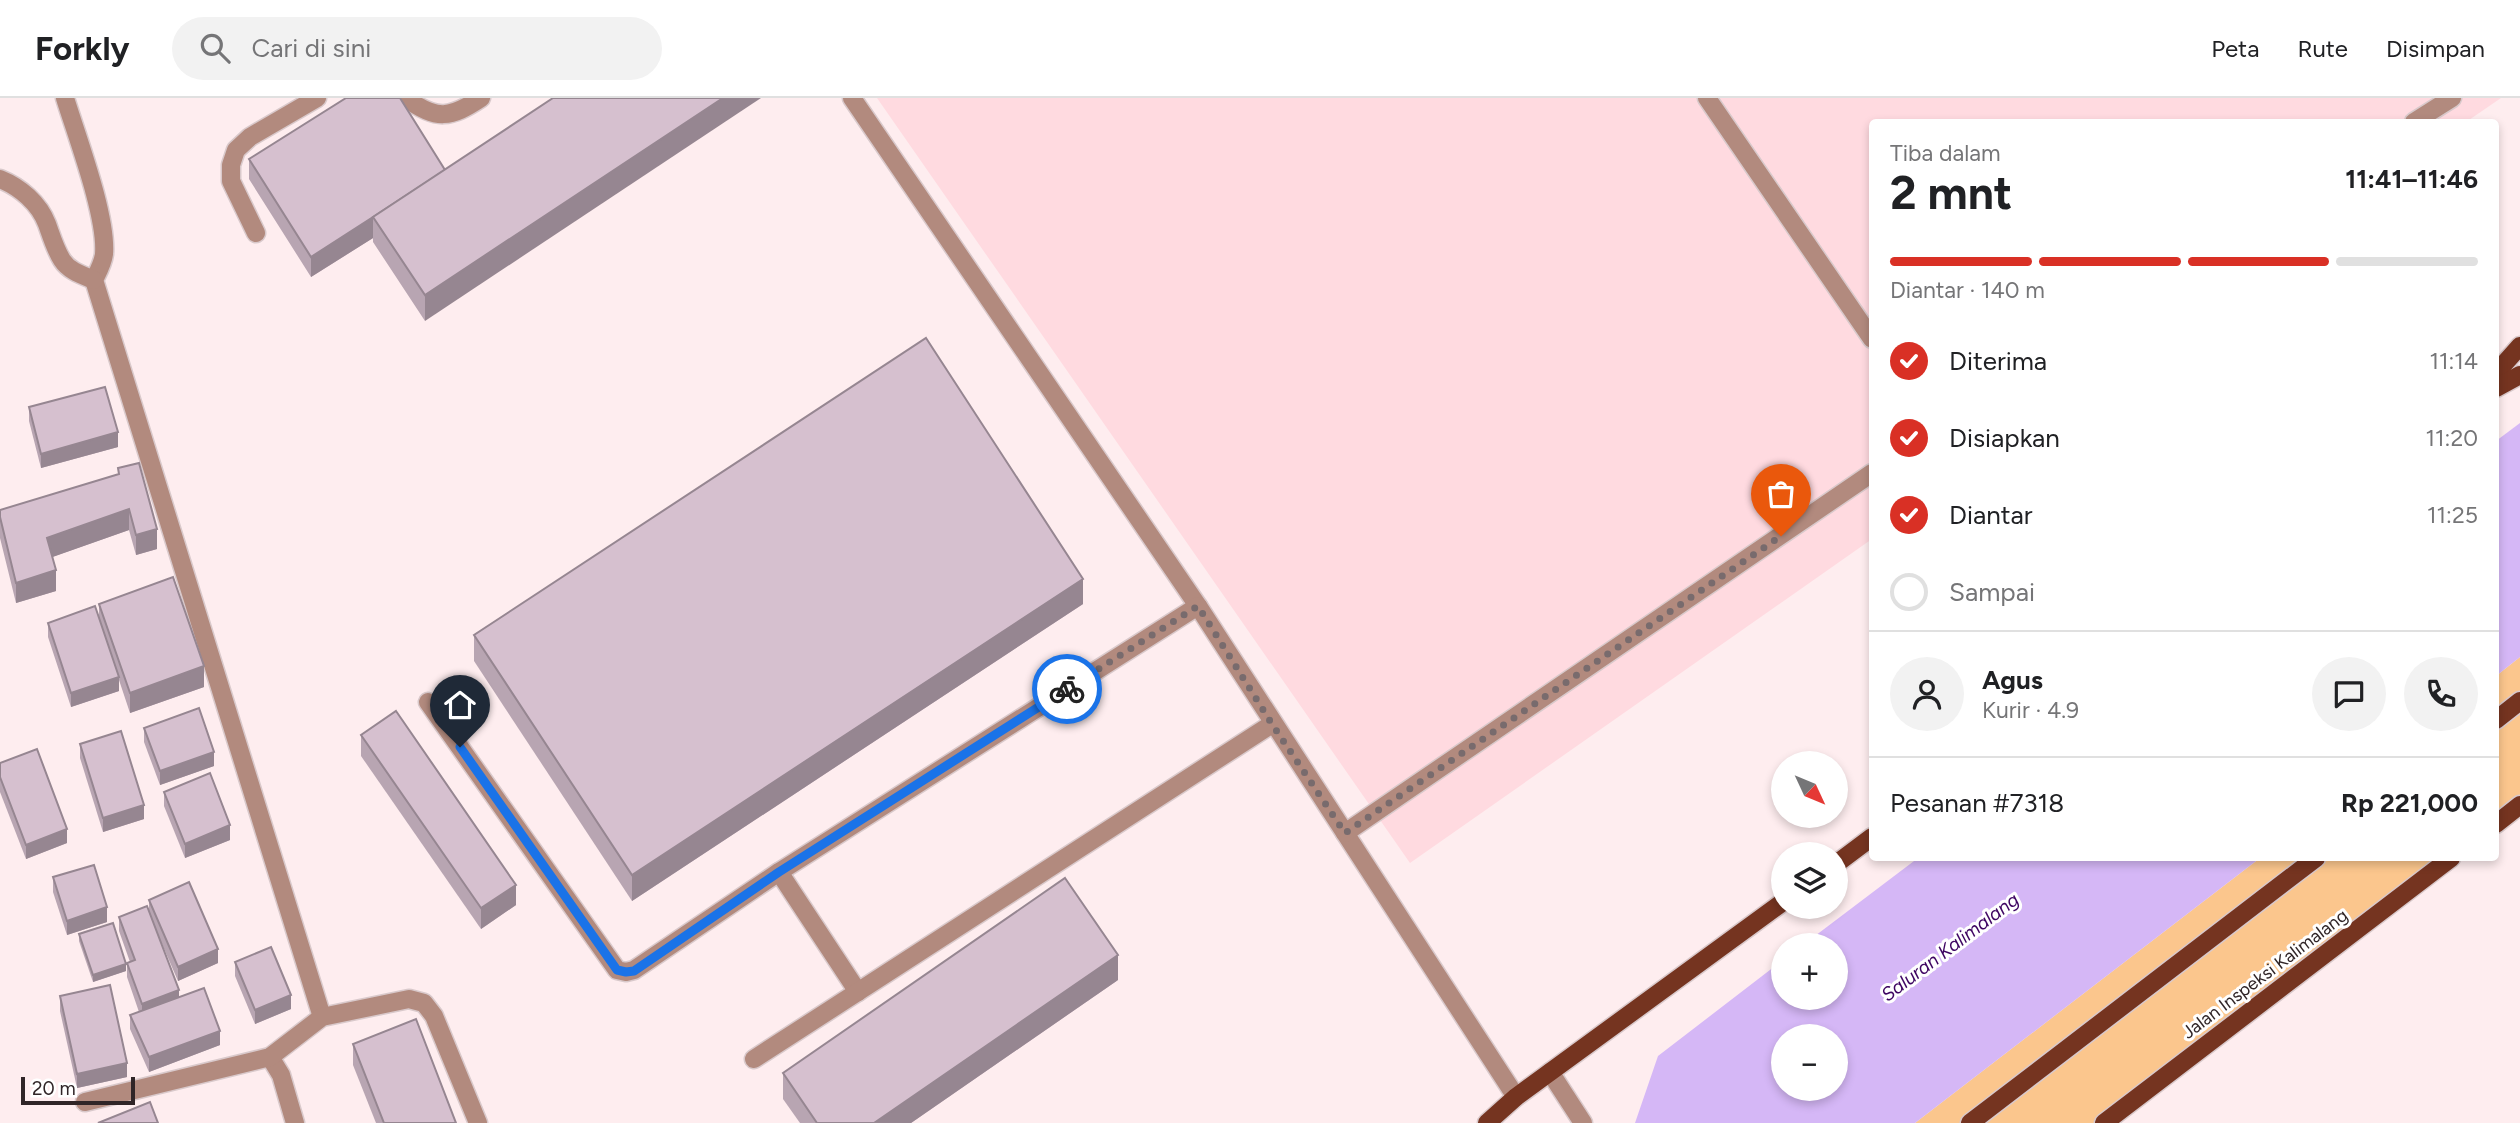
<!DOCTYPE html>
<html lang="id">
<head>
<meta charset="utf-8">
<style>
  :root { --surface:#fff; --page:#f2f2f2; --text:#202124; --muted:#757577; --line:#e0e0e0; --accent:#d93025 }
  body { margin:0; font-family:Figtree,sans-serif; background:var(--page); color:var(--text); height:100vh; display:flex; flex-direction:column; font-size:26px; white-space:nowrap }
  * { box-sizing:border-box; margin:0 }
  p { font-size:23px; color:var(--muted) }
  .icon { flex:none; width:38px; height:38px; fill:none; stroke:currentColor; stroke-width:2; stroke-linecap:round; stroke-linejoin:round }
  .map { position:relative; flex:1; overflow:hidden }
  .sheet { position:absolute; left:1869px; top:21px; width:630px; height:742px; display:flex; flex-direction:column; background:var(--surface); border-radius:7px; box-shadow:0 4px 10px #0003 }
  .sheet>* { flex:none }
  .needle { width:46px; rotate:134deg }
  .buttons { position:absolute; left:1771px; top:653px; display:grid; gap:14px }
  .buttons a { display:grid; place-items:center; width:77px; height:77px; border-radius:50%; background:var(--surface); box-shadow:0 4px 10px #0003; font-size:35px }
  .scale { position:absolute; left:21px; bottom:18px; width:114px; box-sizing:border-box; padding-left:7px; border:4px solid #302527; border-top:0; font-size:19px; line-height:24px; white-space:nowrap; color:#302527; -webkit-text-stroke:5px #fff; paint-order:stroke }
  .pin { position:absolute; display:grid; place-items:center; width:60px; height:60px; color:#fff; margin:-72px -30px; border-radius:50% 50% 50% 0; rotate:-45deg; box-shadow:0 0 7px #0007 }
  .pin .icon { rotate:45deg }
  .courier { position:absolute; display:grid; place-items:center; width:70px; height:70px; margin:-35px; border:5px solid #1a73e8; border-radius:50%; background:#fff; color:#222; box-shadow:0 2px 9px #0007 }
  .overview em { font-style:normal; font-weight:700 }
  .overview div { display:flex; flex-direction:column-reverse }
  .overview { display:flex; align-items:center; justify-content:space-between; height:119px; padding:0 21px }
  h1 { font-size:46px; font-weight:700; line-height:52px }
  .bar { display:grid; grid-template-columns:repeat(4,1fr); gap:10px 7px; align-content:center; height:84px; padding:0 21px }
  .bar i { height:9px; border-radius:5px; background:var(--line) }
  .bar .current { background:var(--accent) }
  .bar p { grid-column:span 4 }
  .line { display:flex; align-items:center; gap:18px; padding:0 21px; border-top:2px solid var(--line) }
  .line div { flex:1 }
  .round { display:grid; place-items:center; flex:none; width:74px; height:74px; border-radius:37px; background:var(--page) }
  ol { padding:0 21px; list-style:none }
  li { display:flex; align-items:center; gap:21px; height:77px }
  li p { margin-inline-start:auto }
  li .icon { padding:7px; border-radius:50%; background:var(--accent); color:#fff; stroke-width:4 }
  li:last-child { color:var(--muted) }
  li i { width:38px; height:38px; border:4px solid var(--line); border-radius:50% }
  header { display:flex; align-items:center; gap:42px; box-sizing:border-box; height:98px; padding:0 35px; background:var(--surface); border-bottom:2px solid var(--line) }
  header strong { font-size:33px }
  nav { display:flex; gap:38px; margin-inline-start:auto; font-size:24px }
  .search { width:490px; height:63px; background:var(--page); display:flex; align-items:center; gap:18px; box-sizing:border-box; padding:0 24px; border-radius:38px; color:var(--muted); font-size:26px }
  .map>svg:first-child { display:block }
  .built { fill:#ffdae0 }
  .green { fill:#fbc68d }
  .water { fill:#d5b7f6; fill-rule:evenodd }
  .lines { fill:none; stroke-linecap:round; stroke-linejoin:round }
  .lane-casing { stroke:#d9c9cb; stroke-width:21 }
  .street-casing { stroke:#d9c9cb; stroke-width:21 }
  .primary-casing { stroke:#d9c9cb; stroke-width:21 }
  .lane { stroke:#b28a7e; stroke-width:18 }
  .street { stroke:#b28a7e; stroke-width:18 }
  .primary { stroke:#753420; stroke-width:18 }
  .wall { fill:#b8a5b2 }
  .shaded-wall { fill:#968691 }
  .building { fill:#d6c0cf; stroke:#968691; stroke-width:2 }
  .done { stroke:#786b6d; stroke-width:7; stroke-dasharray:0 12.6 }
  .route { stroke:#1a73e8; stroke-width:9 }
  .labels { text-anchor:middle; dominant-baseline:central; stroke-width:6; stroke-linejoin:round; paint-order:stroke }
  .street-label { font-size:18px; fill:#302527; stroke:#fff }
  .water-label { font-size:19px; font-style:italic; fill:#3e0562; stroke:#fff }
</style>
</head>
<body>
<header>
<strong>Forkly</strong>
<div class="search"><svg class="icon" aria-label="search" viewBox="0 0 24 24"><circle cx="10" cy="10" r="6"/><path d="M15 15l6 6"/></svg>Cari di sini</div>
<nav><a>Peta</a><a>Rute</a><a>Disimpan</a></nav>
</header>
<div class="map">
<svg width="2520" height="1025" viewBox="0 0 2520 1025">
  <rect width="100%" height="100%" fill="#feedef"/>
  <polygon class="built" points="877,0 2501,0 2466,24 1872,24 1872,441 1410,765"/>
  <g class="green">
    <polygon points="2520,559 2520,707 2496,726 2496,578"/>
    <polygon points="2260,760 2452,760 2104,1025 1915,1025"/>
  </g>
  <g class="water">
    <polygon points="2520,325 2520,559 2496,578 2496,343"/>
    <path d="M1918 760H2260L1915 1025H1635L1658 958 1783 862V900H1836V847H1803ZM1783 938H1836V990H1783Z"/>
  </g>
  <g class="lines">
    <defs>
      <g id="lane">
        <path d="M406 0C436 23 451 20 481 0"/>
        <polyline points="852,0 1198,508 1516,999"/>
        <polyline points="1707,0 1872,241"/>
        <polyline points="2414,24 2452,0"/>
        <polyline points="256,135 231,83 231,67 236,52 250,39 317,0"/>
        <polyline points="428,604 617,872 626,874 634,872 779,774 1198,508"/>
        <polyline points="1345,735 1872,375"/>
        <polyline points="779,774 858,894"/>
        <polyline points="754,961 1272,626"/>
      </g>
      <g id="street">
        <path d="M65 0C77 39 107 118 104 156 103 165 98 174 94 182L322 919"/>
        <path d="M0 81C20 89 39 105 47 126 51 137 55 151 62 162 69 173 82 177 94 182"/>
        <polyline points="270,959 281,977 295,1025"/>
        <polyline points="1550,974 1583,1025"/>
        <polyline points="85,1004 270,959 322,919 409,901 424,905 434,918 478,1025"/>
      </g>
      <g id="primary">
        <polyline points="2496,275 2520,248"/>
        <polyline points="2496,290 2520,277"/>
        <polyline points="2496,622 2520,603"/>
        <polyline points="2496,726 2520,707"/>
        <polyline points="1836,766 1872,739"/>
        <polyline points="1487,1025 1516,999 1783,804"/>
        <polyline points="1970,1025 2316,760"/>
        <polyline points="2104,1025 2451,760"/>
      </g>
    </defs>
    <use href="#lane" class="lane-casing"/>
    <use href="#street" class="street-casing"/>
    <use href="#primary" class="primary-casing"/>
    <use href="#lane" class="lane"/>
    <use href="#street" class="street"/>
    <use href="#primary" class="primary"/>
  </g>
  <g class="wall">
    <polygon points="249,61 445,72 425,223 373,144 373,140 311,179 249,81"/>
    <polygon points="29,309 118,349 41,370 29,323"/>
    <polygon points="118,370 157,451 136,457 129,432 52,459 56,493 16,505 0,440 0,412 118,377"/>
    <polygon points="99,506 204,589 130,615 119,582 119,593 71,609 48,539 48,525 99,519"/>
    <polygon points="1083,506 632,803 474,563 474,537"/>
    <polygon points="144,630 214,668 160,687 144,644"/>
    <polygon points="361,637 516,807 481,831 361,658"/>
    <polygon points="80,646 144,721 103,734 80,660"/>
    <polygon points="0,665 67,745 26,761 0,694"/>
    <polygon points="164,694 230,742 185,760 164,708"/>
    <polygon points="53,779 107,824 67,837 53,794"/>
    <polygon points="149,802 218,865 178,883 159,839 179,899 220,947 149,974 130,931 130,917 139,914 127,879 127,865 130,864 119,833 119,819 149,813"/>
    <polygon points="79,836 126,873 93,884 79,843"/>
    <polygon points="235,864 291,911 255,926 235,878"/>
    <polygon points="1118,882 911,1025 800,1025 783,1001 783,975"/>
    <polygon points="60,898 127,979 77,990 60,913"/>
    <polygon points="353,946 456,1025 376,1025 353,967"/>
  </g>
  <g class="shaded-wall">
    <polygon points="723,0 761,0 425,223 425,197"/>
    <polygon points="373,119 373,140 311,179 311,159"/>
    <polygon points="118,334 118,349 41,370 41,356"/>
    <polygon points="129,411 129,432 47,461 47,440"/>
    <polygon points="157,431 157,451 136,457 136,437"/>
    <polygon points="56,472 56,493 16,505 16,485"/>
    <polygon points="1083,481 1083,506 632,803 632,777"/>
    <polygon points="204,568 204,589 130,615 130,595"/>
    <polygon points="119,579 119,593 71,609 71,595"/>
    <polygon points="214,654 214,668 160,687 160,673"/>
    <polygon points="144,707 144,721 103,734 103,720"/>
    <polygon points="230,727 230,742 185,760 185,746"/>
    <polygon points="67,731 67,745 26,761 26,747"/>
    <polygon points="516,787 516,807 481,831 481,810"/>
    <polygon points="107,809 107,824 67,837 67,823"/>
    <polygon points="218,851 218,865 178,883 178,869"/>
    <polygon points="1118,857 1118,882 911,1025 874,1025"/>
    <polygon points="126,866 126,873 93,884 93,877"/>
    <polygon points="179,892 179,906 142,920 142,906"/>
    <polygon points="291,897 291,911 255,926 255,912"/>
    <polygon points="220,933 220,947 149,974 149,959"/>
    <polygon points="127,965 127,979 77,990 77,976"/>
  </g>
  <g class="building">
    <polygon points="346,0 400,0 445,72 373,119 311,159 249,61"/>
    <polygon points="553,0 723,0 425,197 373,119"/>
    <polygon points="926,240 1083,481 632,777 474,537"/>
    <polygon points="105,289 118,334 41,356 29,309"/>
    <polygon points="139,365 157,431 136,437 129,411 47,440 56,472 16,485 0,419 0,412 119,376 118,370"/>
    <polygon points="173,479 204,568 130,595 99,506"/>
    <polygon points="95,508 119,579 71,595 48,525"/>
    <polygon points="199,610 214,654 160,673 144,630"/>
    <polygon points="396,613 516,787 481,810 361,637"/>
    <polygon points="121,633 144,707 103,720 80,646"/>
    <polygon points="37,651 67,731 26,747 0,679 0,665"/>
    <polygon points="210,675 230,727 185,746 164,694"/>
    <polygon points="94,767 107,809 67,823 53,779"/>
    <polygon points="1065,780 1118,857 874,1025 817,1025 783,975"/>
    <polygon points="189,784 218,851 178,869 149,802"/>
    <polygon points="147,808 179,892 142,906 127,865 135,862 119,819"/>
    <polygon points="113,825 126,866 93,877 79,836"/>
    <polygon points="271,849 291,897 255,912 235,864"/>
    <polygon points="110,887 127,965 77,976 60,898"/>
    <polygon points="204,890 220,933 149,959 130,917"/>
    <polygon points="416,921 456,1025 384,1025 353,946"/>
    <polygon points="150,1004 158,1025 98,1025"/>
  </g>
  <g class="lines">
    <polyline class="done" points="1067,591 1198,508 1272,626 1345,735 1781,438"/>
    <polyline class="route" points="460,649 617,872 626,874 634,873 779,774 1067,591"/>
  </g>
  <g class="labels">
    <g class="street-label">
      <text transform="translate(2265 876) rotate(-37)">Jalan Inspeksi Kalimalang</text>
    </g>
    <g class="water-label">
      <text transform="translate(1950 849) rotate(-37)">Saluran Kalimalang</text>
    </g>
  </g>
</svg>
<div class="buttons">
<a><svg class="needle" viewBox="-14 -14 28 28"><path d="M0-13l5 13h-10z" fill="#e53935"/><path d="M0 13l5-13h-10z" fill="#757577"/></svg></a>
<a><svg class="icon" aria-label="layers" viewBox="0 0 24 24"><path d="M12 4l9 5-9 5-9-5zM3 14l9 5 9-5"/></svg></a>
<a>+</a>
<a>−</a>
</div>
<div class="scale">20 m</div>
<div class="pin" style="left:1781px;top:438px;background:#ea580c"><svg class="icon" aria-label="bag" viewBox="0 0 24 24"><path d="M5 8h14l-1 12H6zM9 8a3 3 0 0 1 6 0"/></svg></div>
<div class="pin" style="left:460px;top:649px;background:#1f2937"><svg class="icon" aria-label="home" viewBox="0 0 24 24"><path d="M3 11l9-7 9 7M6 9v11h12V9"/></svg></div>
<div class="courier" style="left:1067px;top:591px"><svg class="icon" aria-label="bike" viewBox="0 0 24 24"><circle cx="6" cy="16" r="4"/><circle cx="18" cy="16" r="4"/><path d="M6 16l4-8h5l3 8M10 8l3 8H6M13 5h3"/></svg></div>
<section class="sheet">
<div class="overview"><div><h1>2 mnt</h1><p>Tiba dalam</p></div><em>11:41–11:46</em></div>
<div class="bar"><i class="current"></i><i class="current"></i><i class="current"></i><i></i><p>Diantar · 140 m</p></div>
<ol>
<li><svg class="icon" aria-label="check" viewBox="0 0 24 24"><path d="M5 12l5 5 9-10"/></svg>Diterima<p>11:14</p></li>
<li><svg class="icon" aria-label="check" viewBox="0 0 24 24"><path d="M5 12l5 5 9-10"/></svg>Disiapkan<p>11:20</p></li>
<li><svg class="icon" aria-label="check" viewBox="0 0 24 24"><path d="M5 12l5 5 9-10"/></svg>Diantar<p>11:25</p></li>
<li><i></i>Sampai</li>
</ol>
<div class="line" style="height:126px"><a class="round"><svg class="icon" aria-label="person" viewBox="0 0 24 24"><circle cx="12" cy="8" r="4"/><path d="M4 21q1-7 8-7t8 7"/></svg></a><div><b>Agus</b><p>Kurir · 4.9</p></div><a class="round"><svg class="icon" aria-label="chat" viewBox="0 0 24 24"><path d="M4 5h16v11H9l-5 4z"/></svg></a><a class="round"><svg class="icon" aria-label="phone" viewBox="0 0 24 24"><path d="M5 4h4l2 5-3 2q2 4 5 5l2-3 5 2v4C11 20 4 13 5 4z"/></svg></a></div>
<div class="line" style="height:91px"><div>Pesanan #7318</div><b>Rp 221,000</b></div>
</section>
</div>
</body>
</html>
